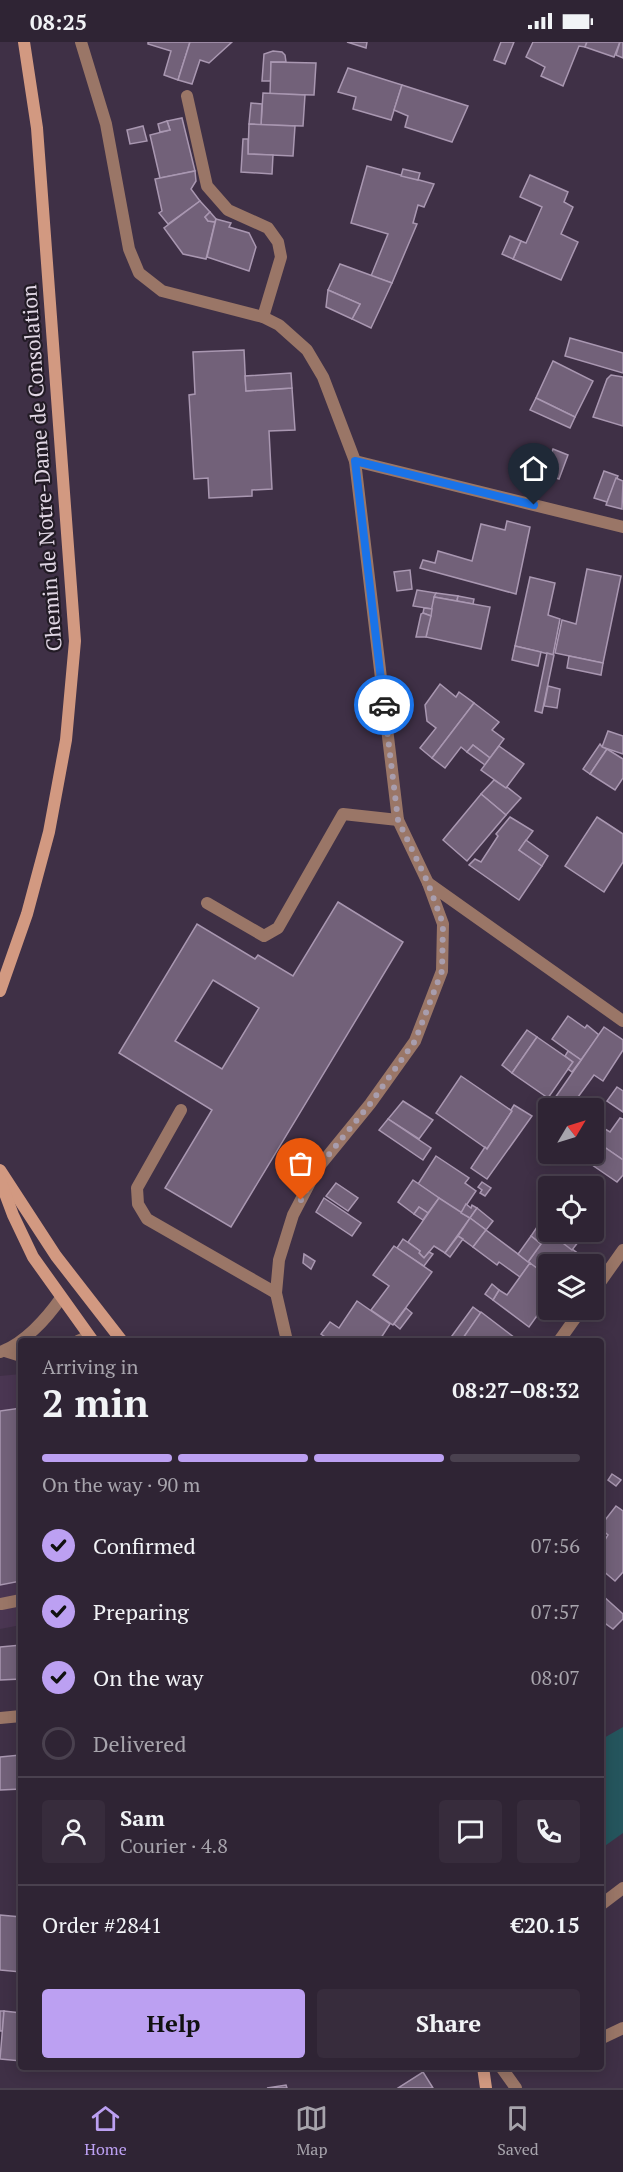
<!DOCTYPE html>
<html lang="en">
<head>
<meta charset="utf-8">
<style>
  :root { --surface:#2f2434; --page:#372c3c; --text:#f1f3f6; --muted:#a7a4ac; --line:#4a414f; --accent:#bca0f2 }
  body { margin:0; font-family:"PT Serif",serif; background:var(--page); color:var(--text); height:100vh; display:flex; flex-direction:column; font-size:22px; white-space:nowrap }
  * { box-sizing:border-box; margin:0 }
  p { font-size:20px; color:var(--muted) }
  .icon { flex:none; width:33px; height:33px; fill:none; stroke:currentColor; stroke-width:2; stroke-linecap:round; stroke-linejoin:round }
  .map { position:relative; flex:1; overflow:hidden }
  .details { position:absolute; left:18px; top:1296px; width:586px; height:732px; display:flex; flex-direction:column; background:var(--surface); border-radius:6px; box-shadow:0 3px 15px #0003,0 0 0 2px var(--line) }
  .details>* { flex:none }
  .needle { width:39px; rotate:52deg }
  .buttons { position:absolute; left:538px; top:1056px; display:grid; gap:12px }
  .buttons a { display:grid; place-items:center; width:66px; height:66px; border-radius:6px; background:var(--surface); box-shadow:0 3px 15px #0003,0 0 0 2px var(--line); font-size:30px }
  .pin { position:absolute; display:grid; place-items:center; width:51px; height:51px; color:#fff; margin:-62px -26px; border-radius:50% 50% 50% 0; rotate:-45deg; box-shadow:0 0 6px #0007 }
  .pin .icon { rotate:45deg }
  .courier { position:absolute; display:grid; place-items:center; width:60px; height:60px; margin:-30px; border:4px solid #1a73e8; border-radius:50%; background:#fff; color:#222; box-shadow:0 2px 8px #0007 }
  .head em { font-style:normal; font-weight:700 }
  .head div { display:flex; flex-direction:column-reverse }
  .head { display:flex; align-items:center; justify-content:space-between; height:102px; padding:0 24px }
  h1 { font-size:39px; font-weight:700; line-height:45px }
  .bar { display:grid; grid-template-columns:repeat(4,1fr); gap:9px 6px; align-content:center; height:72px; padding:0 24px }
  .bar i { height:8px; border-radius:4px; background:var(--line) }
  .bar .current { background:var(--accent) }
  .bar p { grid-column:span 4 }
  .line { display:flex; align-items:center; gap:15px; padding:0 24px; border-top:2px solid var(--line) }
  .line div { flex:1 }
  .round { display:grid; place-items:center; flex:none; width:63px; height:63px; border-radius:6px; background:var(--page) }
  ol { padding:0 24px; list-style:none }
  li { display:flex; align-items:center; gap:18px; height:66px }
  li p { margin-inline-start:auto }
  li .icon { padding:6px; border-radius:50%; background:var(--accent); color:#111; stroke-width:4 }
  li:last-child { color:var(--muted) }
  li i { width:33px; height:33px; border:3px solid var(--line); border-radius:50% }
  .button { display:flex; gap:12px; margin-top:auto; padding:12px 24px }
  .button a { flex:1; height:69px; border-radius:6px; background:var(--accent); color:#111; font-size:24px; font-weight:700; line-height:69px; text-align:center }
  .button a+a { background:var(--page); color:var(--text) }
  .status { display:flex; justify-content:space-between; align-items:center; height:42px; padding:0 30px; background:var(--surface); direction:ltr }
  .status svg { height:16px; fill:currentColor }
  .dock { display:flex; justify-content:space-around; align-items:center; height:84px; border-top:2px solid var(--line); background:var(--surface); font-size:16px; color:var(--muted) }
  .dock a { display:grid; justify-items:center; gap:3px }
  .dock .current { color:var(--accent) }
  .map>svg:first-child { display:block }
  .built { fill:#4a3652 }
  .water { fill:#25555d }
  .building { fill:#726179; stroke:#a997b1; stroke-width:1.5; fill-rule:evenodd }
  .lines { fill:none; stroke-linecap:round; stroke-linejoin:round }
  .lane { stroke:#9a7667; stroke-width:12 }
  .street { stroke:#9a7667; stroke-width:12 }
  .secondary { stroke:#d29981; stroke-width:12 }
  .done { stroke:#a89dad; stroke-width:6; stroke-dasharray:0 10.8 }
  .route { stroke:#1a73e8; stroke-width:8 }
  .labels { text-anchor:middle; dominant-baseline:central; stroke-width:4.5; stroke-linejoin:round; paint-order:stroke }
  .street-label { font-size:21px; fill:#e1d7e5; stroke:#221b25 }
</style>
</head>
<body>
<div class="status"><b>08:25</b><svg viewBox="0 0 49 12"><path d="M0 12V9h3v3zM5 12V6h3v6zM10 12V3h3v9zM15 12V0h3v12zM26 1h20v11H26zM47 4h2v5h-2z"/></svg></div>
<div class="map">
<svg width="623" height="2046" viewBox="0 0 623 2046">
  <rect width="100%" height="100%" fill="#3f3046"/>
  <polygon class="built" points="21,1332 21,1583 0,1587 0,1334"/>
  <polygon class="water" points="623,1685 623,1791 602,1806 602,1697"/>
  <g class="building">
    <polygon points="148,0 190,0 178,38 164,33 171,9 148,2"/>
    <polygon points="190,0 232,0 209,21 200,18 192,42 178,38"/>
    <polygon points="347,0 367,0 366,6"/>
    <polygon points="501,0 514,0 505,22 494,18"/>
    <polygon points="533,0 587,0 585,5 579,4 563,44 541,34 545,25 526,15"/>
    <polygon points="587,0 620,0 614,15 585,5"/>
    <polygon points="620,0 623,0 623,16 616,13"/>
    <polygon points="273,9 282,10 285,13 286,20 271,20 271,39 262,39 264,12"/>
    <polygon points="271,20 316,21 314,53 270,52"/>
    <polygon points="348,26 402,43 391,78 353,67 356,55 338,50"/>
    <polygon points="402,43 468,64 452,100 405,85 408,74 394,68"/>
    <polygon points="263,51 305,53 303,84 261,83"/>
    <polygon points="251,61 262,62 261,83 249,82"/>
    <polygon points="182,76 195,129 160,136 150,93 170,88 167,79"/>
    <polygon points="167,79 170,88 160,90 158,82"/>
    <polygon points="249,82 295,84 293,114 248,112"/>
    <polygon points="143,84 147,99 130,102 127,88"/>
    <polygon points="243,97 248,97 248,112 273,113 272,132 241,130"/>
    <polygon points="367,124 434,142 424,165 418,163 413,181 417,182 392,241 371,234 388,192 351,181"/>
    <polygon points="403,127 420,131 418,138 401,134"/>
    <polygon points="195,129 196,139 191,147 200,159 168,182 159,171 162,169 155,137"/>
    <polygon points="530,133 568,150 564,160 573,165 561,192 578,200 561,238 513,217 521,199 526,201 542,165 520,155"/>
    <polygon points="200,159 210,170 205,175 208,179 215,180 206,217 183,212 164,186"/>
    <polygon points="210,170 216,177 215,180 208,179 205,175"/>
    <polygon points="216,177 231,181 229,185 249,191 256,205 249,229 207,215"/>
    <polygon points="510,194 521,199 513,217 502,212"/>
    <polygon points="340,222 392,241 371,286 352,277 360,262 328,248"/>
    <polygon points="328,248 360,262 352,277 326,265"/>
    <polygon points="570,296 623,311 623,331 565,314"/>
    <polygon points="244,308 246,349 292,346 295,388 269,389 272,447 252,448 252,454 209,456 208,436 194,437 189,353 195,352 193,310"/>
    <polygon points="553,319 593,339 575,375 536,356"/>
    <polygon points="291,331 292,346 246,349 245,334"/>
    <polygon points="611,333 623,335 623,384 593,375 607,337"/>
    <polygon points="536,356 575,375 570,386 530,368"/>
    <polygon points="553,407 568,413 559,437 544,432"/>
    <polygon points="604,429 618,434 607,460 594,456"/>
    <polygon points="616,436 623,439 622,467 606,463"/>
    <polygon points="507,479 530,485 516,552 420,526 423,518 435,521 438,509 472,519 481,482 505,488"/>
    <polygon points="587,527 621,534 603,621 555,611 562,578 576,582"/>
    <polygon points="410,528 412,547 397,549 394,530"/>
    <polygon points="530,535 555,541 548,573 560,577 553,613 515,604"/>
    <polygon points="417,548 436,551 432,567 413,564"/>
    <polygon points="436,551 458,554 457,559 434,555"/>
    <polygon points="458,554 474,557 473,562 457,559"/>
    <polygon points="434,555 490,565 481,607 426,595"/>
    <polygon points="424,566 432,567 431,574 423,571"/>
    <polygon points="423,571 431,574 426,595 416,595 421,572"/>
    <polygon points="515,604 541,610 538,624 512,618"/>
    <polygon points="547,611 554,613 542,671 535,669"/>
    <polygon points="569,614 603,621 601,633 567,626"/>
    <polygon points="440,642 456,655 459,650 474,661 432,716 420,706 436,686 427,679 425,663"/>
    <polygon points="548,644 560,647 557,666 544,664"/>
    <polygon points="474,661 499,680 492,688 504,697 490,716 473,703 467,710 461,705 445,726 432,716"/>
    <polygon points="608,689 623,694 623,712 602,705"/>
    <polygon points="600,702 602,705 607,707 590,732 583,727"/>
    <polygon points="473,703 490,716 485,723 467,710"/>
    <polygon points="499,704 524,722 506,746 481,728"/>
    <polygon points="607,707 623,717 623,736 615,748 590,732"/>
    <polygon points="494,738 506,746 507,745 521,756 506,773 481,752"/>
    <polygon points="481,752 506,773 467,819 443,798"/>
    <polygon points="510,775 533,789 519,808 542,824 519,858 469,823 475,817 481,820 498,794 496,792"/>
    <polygon points="597,775 623,792 623,820 604,850 565,824"/>
    <polygon points="526,798 548,814 542,824 519,808"/>
    <path d="M338 860 403 900 231 1185 165 1146 212 1068 119 1011 197 882 255 917 258 913 293 934ZM213 938 259 966 222 1027 175 999Z"/>
    <polygon points="568,974 585,986 587,983 599,993 581,1018 552,997"/>
    <polygon points="604,985 623,998 623,1008 603,1039 594,1033 570,1066 549,1067 548,1066"/>
    <polygon points="527,988 537,995 512,1031 502,1023"/>
    <polygon points="537,995 573,1020 548,1056 512,1031"/>
    <polygon points="568,1009 581,1018 572,1030 568,1027 573,1020 565,1014"/>
    <polygon points="461,1034 512,1069 487,1107 436,1071"/>
    <polygon points="617,1045 623,1049 623,1070 607,1059"/>
    <polygon points="403,1059 433,1078 419,1097 388,1077"/>
    <polygon points="514,1063 532,1074 487,1137 471,1126 485,1105 487,1107 512,1069 511,1068"/>
    <polygon points="620,1076 623,1077 623,1118 594,1098 594,1093 600,1084 610,1090"/>
    <polygon points="388,1077 431,1106 423,1118 379,1088"/>
    <polygon points="594,1098 623,1118 623,1133 617,1140 579,1114 581,1112 594,1112"/>
    <polygon points="436,1114 469,1136 465,1141 476,1149 461,1171 418,1142"/>
    <polygon points="413,1138 439,1156 428,1171 419,1165 414,1172 398,1160"/>
    <polygon points="482,1140 491,1146 485,1154 480,1151 482,1148 478,1145"/>
    <polygon points="336,1141 358,1156 348,1169 326,1154"/>
    <polygon points="324,1156 361,1181 352,1194 316,1170"/>
    <polygon points="439,1156 470,1176 445,1211 434,1204 424,1216 419,1211 420,1209 408,1200"/>
    <polygon points="466,1162 471,1166 472,1163 477,1166 470,1176 461,1171"/>
    <polygon points="419,1165 428,1171 423,1178 414,1172"/>
    <polygon points="477,1166 493,1179 486,1188 470,1176"/>
    <polygon points="470,1176 486,1188 473,1205 458,1194"/>
    <polygon points="539,1182 580,1213 573,1222 549,1222 549,1235 528,1220 541,1202 531,1194"/>
    <polygon points="549,1187 549,1190 586,1190 572,1208 547,1189"/>
    <polygon points="486,1188 530,1221 520,1235 499,1220 497,1223 473,1205"/>
    <polygon points="458,1194 463,1197 450,1215 445,1211"/>
    <polygon points="531,1194 541,1202 528,1220 518,1212"/>
    <polygon points="403,1197 420,1209 419,1211 424,1216 429,1210 433,1212 424,1224 397,1206"/>
    <polygon points="394,1204 432,1230 393,1283 371,1268 389,1244 373,1233"/>
    <polygon points="304,1212 315,1219 311,1227 303,1221"/>
    <polygon points="530,1221 549,1235 549,1257 529,1285 493,1258 499,1248 507,1253"/>
    <polygon points="492,1242 499,1248 493,1258 485,1252"/>
    <polygon points="357,1259 390,1282 379,1299 331,1299 321,1292 330,1280 339,1286"/>
    <polygon points="473,1265 481,1271 461,1299 450,1299 449,1298"/>
    <polygon points="406,1266 412,1271 400,1287 394,1282"/>
    <polygon points="481,1270 519,1299 461,1299"/>
    <polygon points="21,1366 21,1539 0,1543 0,1369"/>
    <polygon points="612,1432 621,1438 616,1444 608,1438"/>
    <polygon points="616,1464 623,1469 623,1530 615,1539 602,1528 603,1501 608,1493 602,1488 602,1482"/>
    <polygon points="602,1553 623,1572 623,1577 613,1587 602,1579"/>
    <polygon points="21,1603 21,1637 0,1638 0,1605"/>
    <polygon points="20,1713 21,1747 0,1748 0,1715"/>
    <polygon points="0,1873 21,1875 21,1930 0,1928"/>
    <polygon points="0,1969 4,1969 3,1989 0,1989"/>
    <polygon points="4,1969 21,1971 21,2019 0,2017"/>
    <polygon points="423,2030 433,2046 398,2046"/>
    <polygon points="286,2043 287,2046 267,2046"/>
  </g>
  <g class="lines">
    <g class="lane">
      <polyline points="187,54 207,144 228,168 268,186 278,200 281,215 263,275"/>
      <polyline points="207,861 264,894 278,886 343,772 398,778"/>
      <polyline points="181,1068 137,1146 138,1162 147,1177 276,1251"/>
      <polyline points="1,1562 21,1558"/>
      <polyline points="0,1676 21,1674"/>
      <polyline points="602,1862 623,1846"/>
      <polyline points="602,1996 623,1986"/>
    </g>
    <g class="street">
      <polyline points="81,0 106,82 129,207 139,231 162,249 263,275 279,283 307,308 323,335 355,419 398,778 428,841 443,882 442,929 415,999 370,1062 317,1127 293,1173 279,1218 276,1251 287,1299"/>
      <polyline points="355,419 623,485"/>
      <polyline points="428,841 623,979"/>
      <polyline points="594,1249 623,1208"/>
      <polyline points="78,1299 89,1294"/>
      <polyline points="559,1299 581,1268"/>
      <polyline points="5,1309 21,1314"/>
      <path d="M0 1310C24 1302 47 1276 61 1256"/>
      <polyline points="501,2025 516,2046"/>
    </g>
    <g class="secondary">
      <polyline points="0,949 27,872 49,790 66,698 75,599 37,86 24,0"/>
      <polyline points="0,1128 56,1214 122,1299"/>
      <polyline points="0,1138 13,1173 33,1215 93,1299"/>
      <polyline points="483,2025 486,2046"/>
    </g>
  </g>
  <g class="lines">
    <polyline class="done" points="301,1158 317,1127 370,1062 415,999 442,929 443,882 428,841 398,778 384,663"/>
    <polyline class="route" points="384,663 355,419 534,463"/>
  </g>
  <g class="labels">
    <g class="street-label">
      <text transform="translate(41 426) rotate(-94)">Chemin de Notre-Dame de Consolation</text>
    </g>
  </g>
</svg>
<div class="buttons">
<a><svg class="needle" viewBox="-14 -14 28 28"><path d="M0-13l5 13h-10z" fill="#e53935"/><path d="M0 13l5-13h-10z" fill="#a7a4ac"/></svg></a>
<a><svg class="icon" aria-label="locate" viewBox="0 0 24 24"><circle cx="12" cy="12" r="6"/><path d="M12 2v4M12 18v4M2 12h4M18 12h4"/></svg></a>
<a><svg class="icon" aria-label="layers" viewBox="0 0 24 24"><path d="M12 4l9 5-9 5-9-5zM3 14l9 5 9-5"/></svg></a>
</div>
<div class="pin" style="left:301px;top:1158px;background:#ea580c"><svg class="icon" aria-label="bag" viewBox="0 0 24 24"><path d="M5 8h14l-1 12H6zM9 8a3 3 0 0 1 6 0"/></svg></div>
<div class="pin" style="left:534px;top:463px;background:#1f2937"><svg class="icon" aria-label="home" viewBox="0 0 24 24"><path d="M3 11l9-7 9 7M6 9v11h12V9"/></svg></div>
<div class="courier" style="left:384px;top:663px"><svg class="icon" aria-label="car" viewBox="0 0 24 24"><path d="M5 17H2v-5l4-1 3-4h7l3 4 3 1v5h-3M9 17h6M6 11h13"/><circle cx="7" cy="17" r="2"/><circle cx="17" cy="17" r="2"/></svg></div>
<section class="details">
<div class="head"><div><h1>2 min</h1><p>Arriving in</p></div><em>08:27–08:32</em></div>
<div class="bar"><i class="current"></i><i class="current"></i><i class="current"></i><i></i><p>On the way · 90 m</p></div>
<ol>
<li><svg class="icon" aria-label="check" viewBox="0 0 24 24"><path d="M5 12l5 5 9-10"/></svg>Confirmed<p>07:56</p></li>
<li><svg class="icon" aria-label="check" viewBox="0 0 24 24"><path d="M5 12l5 5 9-10"/></svg>Preparing<p>07:57</p></li>
<li><svg class="icon" aria-label="check" viewBox="0 0 24 24"><path d="M5 12l5 5 9-10"/></svg>On the way<p>08:07</p></li>
<li><i></i>Delivered</li>
</ol>
<div class="line" style="height:108px"><a class="round"><svg class="icon" aria-label="person" viewBox="0 0 24 24"><circle cx="12" cy="8" r="4"/><path d="M4 21q1-7 8-7t8 7"/></svg></a><div><b>Sam</b><p>Courier · 4.8</p></div><a class="round"><svg class="icon" aria-label="chat" viewBox="0 0 24 24"><path d="M4 5h16v11H9l-5 4z"/></svg></a><a class="round"><svg class="icon" aria-label="phone" viewBox="0 0 24 24"><path d="M5 4h4l2 5-3 2q2 4 5 5l2-3 5 2v4C11 20 4 13 5 4z"/></svg></a></div>
<div class="line" style="height:78px"><div>Order #2841</div><b>€20.15</b></div>
<div class="button"><a>Help</a><a>Share</a></div>
</section>
</div>
<nav class="dock">
<a class="current"><svg class="icon" aria-label="home" viewBox="0 0 24 24"><path d="M3 11l9-7 9 7M6 9v11h12V9"/></svg>Home</a>
<a><svg class="icon" aria-label="map" viewBox="0 0 24 24"><path d="M3 6l6-2 6 2 6-2v14l-6 2-6-2-6 2zM9 4v14M15 6v14"/></svg>Map</a>
<a><svg class="icon" aria-label="saved" viewBox="0 0 24 24"><path d="M7 4h10v16l-5-4-5 4z"/></svg>Saved</a>
</nav>
</body>
</html>
